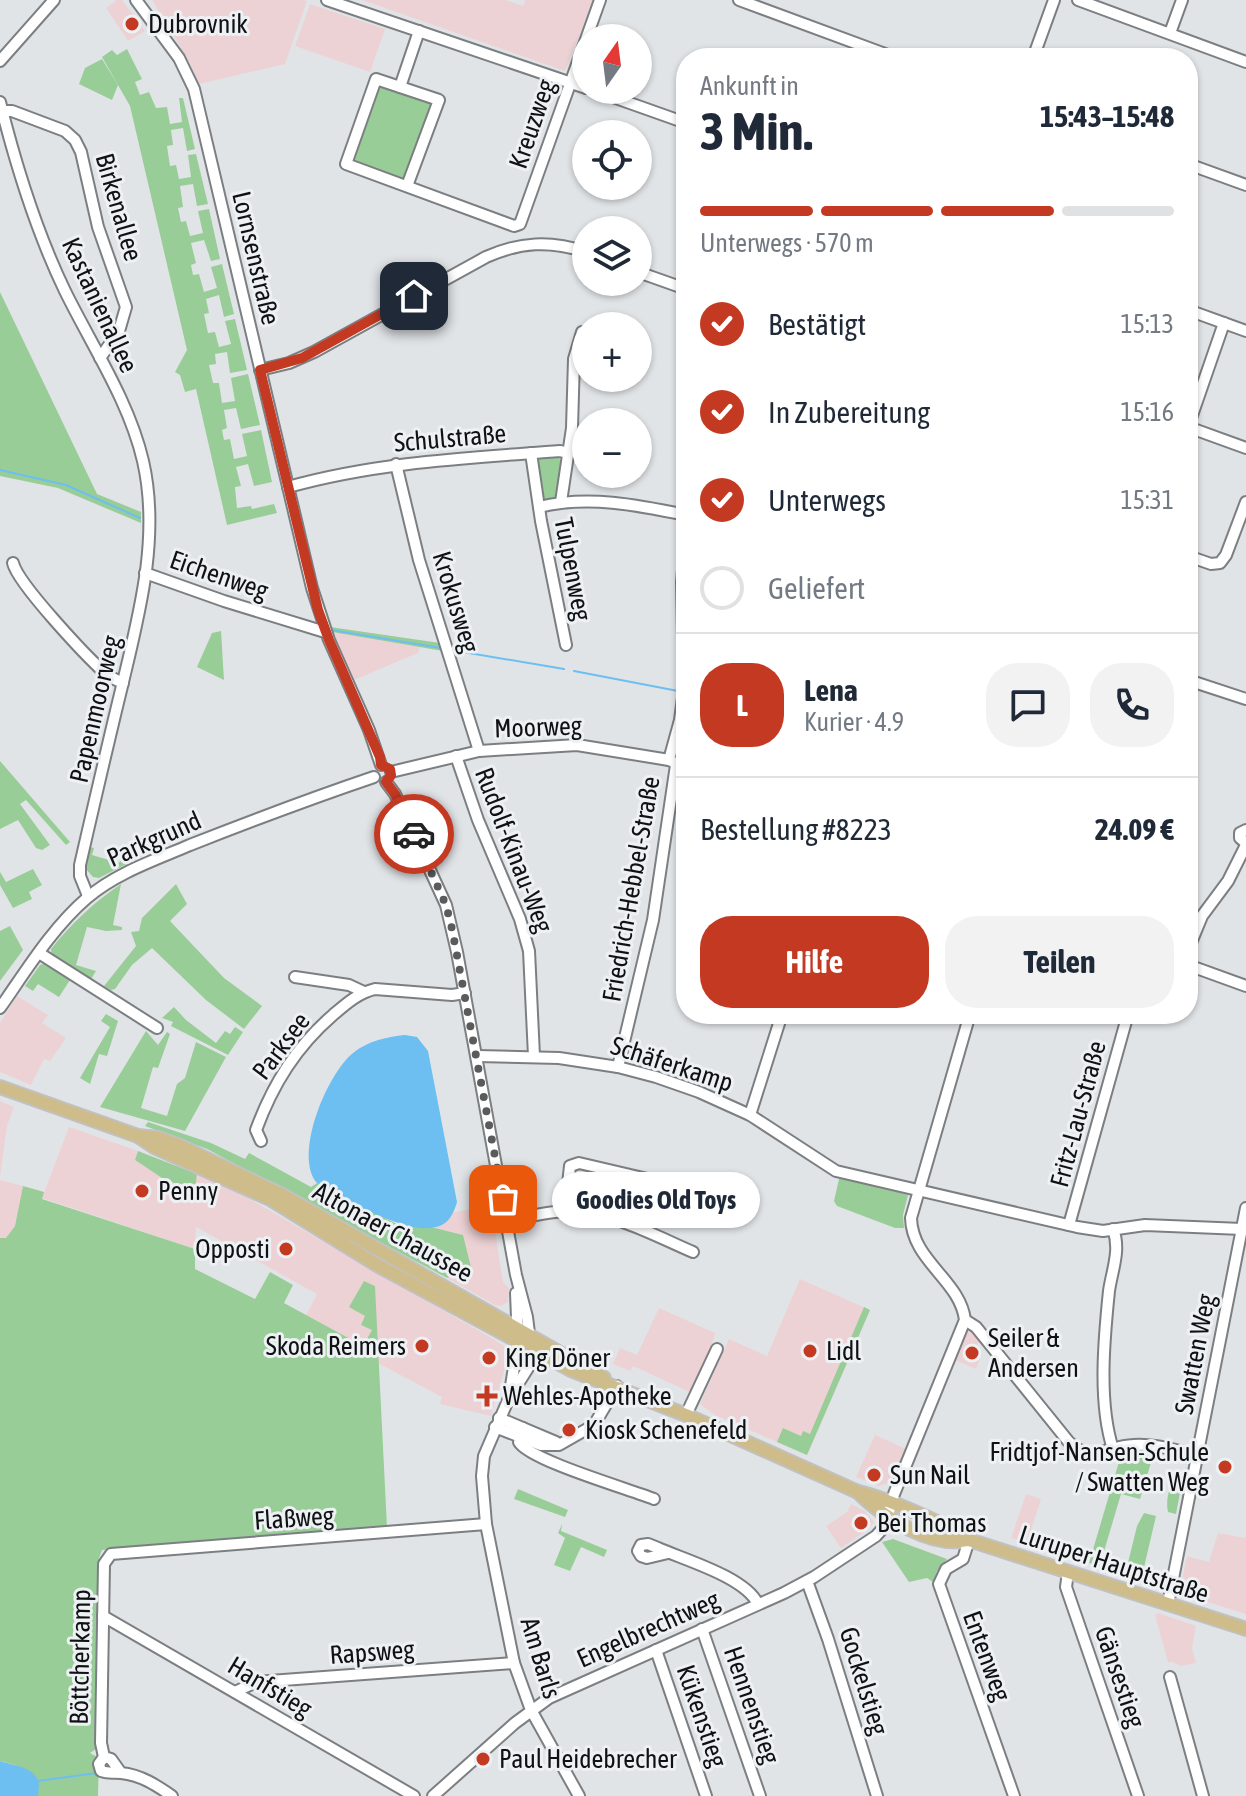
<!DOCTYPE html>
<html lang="de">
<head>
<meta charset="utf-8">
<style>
  :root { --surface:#fff; --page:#f2f2f3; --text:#1f2937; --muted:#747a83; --line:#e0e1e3; --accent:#c43922 }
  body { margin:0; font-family:"Asap Condensed",sans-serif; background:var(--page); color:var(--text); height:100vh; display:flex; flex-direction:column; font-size:30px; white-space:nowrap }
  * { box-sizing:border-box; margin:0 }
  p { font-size:26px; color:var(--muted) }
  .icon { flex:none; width:44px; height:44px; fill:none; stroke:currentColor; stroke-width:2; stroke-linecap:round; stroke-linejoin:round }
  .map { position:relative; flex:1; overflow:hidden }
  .details { position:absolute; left:676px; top:48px; width:522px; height:976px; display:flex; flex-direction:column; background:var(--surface); border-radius:32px; box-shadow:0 2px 6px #0004 }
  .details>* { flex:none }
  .needle { width:52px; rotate:14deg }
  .controls { position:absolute; left:572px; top:24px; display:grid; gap:16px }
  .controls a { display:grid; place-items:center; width:80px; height:80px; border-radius:50%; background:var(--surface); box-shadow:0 2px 6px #0004; font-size:40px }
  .pin { position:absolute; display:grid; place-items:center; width:68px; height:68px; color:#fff; margin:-34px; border-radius:16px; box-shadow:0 4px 12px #0006 }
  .courier { position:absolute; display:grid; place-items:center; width:80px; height:80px; margin:-40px; border:6px solid #c43922; border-radius:50%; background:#fff; color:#222; box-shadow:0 2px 10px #0007 }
  .bubble { position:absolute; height:56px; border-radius:28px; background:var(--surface); box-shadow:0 2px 6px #0004; font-size:26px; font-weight:700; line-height:56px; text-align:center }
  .summary em { font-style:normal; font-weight:700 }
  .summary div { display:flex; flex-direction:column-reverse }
  .summary { display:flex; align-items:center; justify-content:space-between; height:136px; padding:0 24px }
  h1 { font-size:52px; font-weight:700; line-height:60px }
  .bar { display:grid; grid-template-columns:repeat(4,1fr); gap:12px 8px; align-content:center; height:96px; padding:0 24px }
  .bar i { height:10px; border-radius:6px; background:var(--line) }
  .bar .active { background:var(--accent) }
  .bar p { grid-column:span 4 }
  .line { display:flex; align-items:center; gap:20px; padding:0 24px; border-top:2px solid var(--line) }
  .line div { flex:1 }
  .round { display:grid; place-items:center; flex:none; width:84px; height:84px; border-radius:32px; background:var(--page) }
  ol { padding:0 24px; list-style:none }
  li { display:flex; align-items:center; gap:24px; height:88px }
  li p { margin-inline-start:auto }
  li .icon { padding:8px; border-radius:50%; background:var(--accent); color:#fff; stroke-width:4 }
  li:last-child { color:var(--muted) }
  li i { width:44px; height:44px; border:4px solid var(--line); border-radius:50% }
  .cta { display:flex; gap:16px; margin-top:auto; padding:16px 24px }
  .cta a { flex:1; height:92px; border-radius:32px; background:var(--accent); color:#fff; font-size:32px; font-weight:700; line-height:92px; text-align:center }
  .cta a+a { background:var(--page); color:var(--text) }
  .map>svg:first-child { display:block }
  .commercial { fill:#edd2d5 }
  .green { fill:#99cd98 }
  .water { fill:#6cbff0 }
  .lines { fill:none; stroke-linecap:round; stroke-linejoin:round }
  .stream { stroke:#6cbff0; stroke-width:2 }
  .minor-casing { stroke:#7c7f82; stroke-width:14 }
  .major-casing { stroke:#c1c1c1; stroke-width:16 }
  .minor { stroke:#fff; stroke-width:10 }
  .major { stroke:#cebc8b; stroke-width:12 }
  .done { stroke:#595b5d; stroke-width:8; stroke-dasharray:0 14.4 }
  .route { stroke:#c43922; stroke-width:10 }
  .poi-dot { fill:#c43922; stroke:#eef1f4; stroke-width:3 }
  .labels { text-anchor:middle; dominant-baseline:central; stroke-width:6; stroke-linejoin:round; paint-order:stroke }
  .poi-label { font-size:26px; fill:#101112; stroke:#eef1f4; text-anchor:start }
  .street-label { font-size:26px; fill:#101112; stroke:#eef1f4 }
</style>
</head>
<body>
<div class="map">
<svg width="1246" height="1796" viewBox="0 0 1246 1796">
  <rect width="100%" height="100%" fill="#e1e4e7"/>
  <g class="commercial">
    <polygon points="117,0 122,0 145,31 128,41 106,8"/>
    <polygon points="152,0 303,0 307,1 285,64 199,84 191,65"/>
    <polygon points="362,0 506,0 523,6 525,0 593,0 565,71"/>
    <polygon points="310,4 385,29 370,72 295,46"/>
    <polygon points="332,632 420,647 418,653 354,680"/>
    <polygon points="17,996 48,1015 42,1023 66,1038 50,1061 44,1059 31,1085 0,1072 0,1023"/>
    <polygon points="0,1101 14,1107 7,1126 0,1176"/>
    <polygon points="69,1127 138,1151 135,1160 165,1180 194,1189 197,1174 248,1198 495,1340 506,1347 509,1354 491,1416 440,1404 442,1397 302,1323 317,1294 196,1227 195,1249 42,1198"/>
    <polygon points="0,1180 23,1186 15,1226 6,1239 0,1238"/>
    <polygon points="491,1206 503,1282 509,1288 508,1302 501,1306 495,1305 447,1278 471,1267 463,1235 435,1228 445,1223 454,1212"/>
    <polygon points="800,1279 870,1310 807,1455 715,1415 700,1404 729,1339 767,1356"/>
    <polygon points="659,1308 715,1333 710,1353 692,1393 633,1366 630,1371 613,1364 620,1348 637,1355"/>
    <polygon points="974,1330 980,1339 975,1351 982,1354 976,1369 955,1360 966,1333"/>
    <polygon points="875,1435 906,1449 895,1476 888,1483 879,1486 856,1477"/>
    <polygon points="1026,1494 1041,1499 1027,1543 1011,1538"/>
    <polygon points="851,1504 865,1511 874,1522 867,1530 841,1548 826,1526 847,1512"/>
    <polygon points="1218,1533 1246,1538 1246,1614 1182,1594 1180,1590 1187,1556 1209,1562"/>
    <polygon points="1158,1613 1196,1626 1192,1648 1196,1663 1181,1666 1172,1662 1168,1662 1155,1615"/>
  </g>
  <g class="green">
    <polygon points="127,49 142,79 135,82 140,95 149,92 156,108 167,107 170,124 182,122 179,98 183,98 195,149 187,151 183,128 171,130 173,145 167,146 170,166 176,165 179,179 191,177 188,155 196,154 208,204 197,206 193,184 180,186 183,207 178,208 181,222 186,221 190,236 203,233 198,211 209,209 220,259 211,261 204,240 191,243 196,263 191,265 193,275 199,274 204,292 217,288 211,267 222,264 234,314 224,317 219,295 206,299 209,313 204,314 208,333 215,332 219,347 231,344 225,321 235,319 247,370 230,373 227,352 215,354 216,364 209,365 213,383 219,383 222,403 235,401 231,378 248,374 260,425 241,429 236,408 224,410 227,428 222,430 224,440 230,439 234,459 247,456 242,434 261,430 272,482 254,486 248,464 236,467 241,486 235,487 237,508 251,506 252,509 274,504 277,513 227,525 196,389 185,392 180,375 175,372 187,350 130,106 102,57 112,50 117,55"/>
    <polygon points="102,59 118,85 112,100 79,84 85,68"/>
    <polygon points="378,84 433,104 406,180 351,161"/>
    <polygon points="0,292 97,494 141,512 141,523 58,488 0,476"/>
    <polygon points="557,455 564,465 558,497 545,500 542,498 536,462 544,456"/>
    <polygon points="330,627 440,643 443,651 332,632"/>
    <polygon points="221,631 224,680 197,667 212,633"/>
    <polygon points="0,761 70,842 66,845 26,800 20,804 50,845 42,850 36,848 18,820 0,829"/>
    <polygon points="90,847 94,848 92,855 119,863 122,857 142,856 99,878 93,877 86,869"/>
    <polygon points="33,869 42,885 29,892 32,899 13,908 0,885 0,872 6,882"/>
    <path d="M121 884 113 925 122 927V930L106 931 87 927 76 965 96 971 91 979 52 957 51 949C72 923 93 903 121 884Z"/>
    <polygon points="176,884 187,904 170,921 224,978 262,1006 244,1029 206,1000 152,948 132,965 115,989 111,990 104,986 136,946 131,932 139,931 142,918"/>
    <polygon points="10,926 23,950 0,981 0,931"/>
    <polygon points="43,964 70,980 59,997 38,984 33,991 25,986 40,965"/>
    <polygon points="174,1007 186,1020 216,1043 225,1031 230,1034 235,1027 243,1032 228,1055 171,1026 173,1022 162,1018"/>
    <polygon points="106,1014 118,1021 107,1056 99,1054 90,1084 80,1078 110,1027 101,1021"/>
    <polygon points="146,1031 158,1045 167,1032 170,1034 158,1068 153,1067 141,1108 167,1116 177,1084 185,1078 196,1042 226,1057 185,1131 100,1107"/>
    <polygon points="148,1122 211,1143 245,1159 249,1153 311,1187 317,1183 397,1224 435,1228 463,1235 471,1267 447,1278 207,1149 145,1126"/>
    <polygon points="138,1151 197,1174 195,1190 165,1180 135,1160"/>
    <polygon points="846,1177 908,1195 903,1215 904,1228 895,1228 837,1206 834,1201 839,1179"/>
    <polygon points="23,1186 44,1192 42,1199 195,1249 195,1269 255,1299 270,1272 293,1285 284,1303 363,1346 372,1330 361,1325 365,1316 349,1307 364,1281 375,1286 387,1527 102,1550 99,1558 96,1749 90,1753 99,1758 98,1796 38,1796 38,1781 15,1765 0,1761 0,1238 6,1238 15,1226"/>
    <polygon points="864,1307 870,1310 807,1455 777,1442 783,1428 801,1436 803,1431 810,1434"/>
    <polygon points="1121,1455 1153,1456 1140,1499 1121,1494 1102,1558 1125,1566 1126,1571 1137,1526 1144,1513 1156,1516 1141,1580 1089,1563"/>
    <path d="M1184 1472 1176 1514 1168 1512C1165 1498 1170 1487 1176 1474Z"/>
    <polygon points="518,1489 568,1510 565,1517 514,1499"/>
    <polygon points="562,1524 561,1531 607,1550 604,1557 581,1547 570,1571 554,1565 565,1538 558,1533"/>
    <polygon points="893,1539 947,1559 937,1571 933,1582 927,1578 909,1582 882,1542"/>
  </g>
  <g class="water">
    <path d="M405 1035 417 1037 428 1051 457 1202C455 1209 451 1219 445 1223 417 1244 343 1197 317 1183 293 1155 327 1074 353 1053 368 1041 386 1037 405 1035Z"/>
    <path d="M0 1761C11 1765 34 1767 38 1781 40 1786 38 1791 38 1796H0Z"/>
  </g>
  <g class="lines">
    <g class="stream">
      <polyline points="0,470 66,485 140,518"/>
      <polyline points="331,630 441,648"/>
      <polyline points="457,651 564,669"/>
      <polyline points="574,671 678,691"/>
      <polyline points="1085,1188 1092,1163"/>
      <polyline points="1079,1208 1083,1195"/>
      <polyline points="38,1781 97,1773"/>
    </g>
    <defs>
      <g id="minor">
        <polyline points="136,0 179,58 194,89 312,588 329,640 369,730 381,765"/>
        <polyline points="327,0 586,88"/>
        <polyline points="739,0 896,58"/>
        <polyline points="1078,0 1246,62"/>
        <polyline points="1170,33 1182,0"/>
        <polyline points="1033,58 1054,0"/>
        <polyline points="0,61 54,0"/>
        <polyline points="400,87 419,31"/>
        <polyline points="593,90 686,123"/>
        <path d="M0 102C16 166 36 231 65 291 92 346 129 401 143 461 160 535 140 611 123 682 108 743 94 804 80 865V876L88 896"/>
        <polyline points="2,111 12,111 65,131 75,140 81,152 98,227 126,307 119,331 100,358"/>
        <polyline points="1188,164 1246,185"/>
        <polyline points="407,186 439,100 376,79 346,164 514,226 520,224 600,0"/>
        <polyline points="638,272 686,289"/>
        <polyline points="1188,310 1246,331"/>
        <polyline points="1224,323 1188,427 1246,448"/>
        <path d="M260 370 289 363 314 352 486 257C520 242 550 240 586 252"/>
        <polyline points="531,453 541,521 566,645"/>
        <polyline points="396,464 419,560 479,751"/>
        <path d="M288 487C377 462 468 458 560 451L569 453"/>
        <polyline points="561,502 572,428 574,359 582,332"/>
        <path d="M539 507C588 495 637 505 686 515"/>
        <polyline points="1188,556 1211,564 1220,563 1226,555 1246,502"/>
        <path d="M13 563C18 584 87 657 106 674 111 678 117 680 123 683"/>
        <polyline points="145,573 224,601 325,632"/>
        <polyline points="1188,680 1246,699"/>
        <polyline points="456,756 478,820 520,919 529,951 534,1056"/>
        <polyline points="669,760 680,720 684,690 682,582 686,534"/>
        <polyline points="391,772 479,751 577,745 669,760 686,768"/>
        <polyline points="386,782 395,794 446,905 457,952 516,1275 527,1317 531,1349 528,1368 509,1398 484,1456 482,1476 486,1524 514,1663 531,1710 579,1796"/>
        <polyline points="1246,830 1240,833 1240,838 1246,843"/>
        <polyline points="1188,950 1202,916 1228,881 1246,845"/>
        <polyline points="39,953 157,1028"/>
        <polyline points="1188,965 1246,986"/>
        <polyline points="295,977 349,985 364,992"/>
        <path d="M0 1008C26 971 52 928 87 898 116 873 155 860 190 845 251 821 312 798 374 777"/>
        <polyline points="477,1056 559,1058 618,1067 656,1077 699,1092 750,1115 836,1171 1077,1227 1103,1231 1145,1225 1242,1229"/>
        <polyline points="618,1067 653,920 676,765"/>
        <polyline points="750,1115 782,1014"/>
        <path d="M261 1141 256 1130C273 1084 296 1047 333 1015 346 1004 358 993 375 989L452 995 465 993"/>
        <polyline points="565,1211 570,1166 579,1163 656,1181"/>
        <path d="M507 1221C527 1217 549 1211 569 1211 608 1210 658 1237 693 1252"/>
        <polyline points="1069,1225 1128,1014"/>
        <path d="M965 1320 976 1327 1068 1441C1090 1465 1107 1446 1133 1445 1154 1443 1177 1451 1197 1455"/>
        <polyline points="510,1392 518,1342 516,1293"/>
        <polyline points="686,1415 717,1349"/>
        <polyline points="499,1418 556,1442"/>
        <polyline points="495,1427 541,1445 559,1445 594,1425 617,1386"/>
        <path d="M523 1428 519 1442C529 1460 629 1489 654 1499"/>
        <path d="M1113 1449C1098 1403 1104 1339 1109 1291 1112 1270 1121 1250 1113 1229"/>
        <polyline points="969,1540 963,1559 946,1569 939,1584 1014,1796"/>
        <path d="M668 1553 647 1558 641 1556 638 1551 641 1545 648 1544 658 1548C685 1560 745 1577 758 1604"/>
        <polyline points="1068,1572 1066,1587 1138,1796"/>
        <polyline points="807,1581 828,1639 877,1796"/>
        <polyline points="1168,1604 1246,1208"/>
        <polyline points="103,1616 414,1796"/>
        <polyline points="702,1629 760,1796"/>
        <polyline points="656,1650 706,1796"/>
        <polyline points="1170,1677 1203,1796"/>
        <polyline points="235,1692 256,1682 514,1663"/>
        <polyline points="104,1757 101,1743 104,1564 111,1554 486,1524"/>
        <path d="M121 1773 111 1759 104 1757 99 1764 101 1771C109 1774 113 1772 121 1773 141 1775 156 1785 172 1796"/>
        <path d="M433 1796 515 1723 549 1698 784 1593 814 1577 876 1536 885 1526 894 1494 965 1320C960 1280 912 1261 911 1218L970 1014"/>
      </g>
      <g id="major">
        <polyline points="0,1087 138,1136 158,1138 180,1146 284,1196 604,1378"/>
        <path d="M138 1136 154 1147 270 1199 377 1265 571 1370 686 1415 858 1492C886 1498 946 1524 969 1540L1246 1629"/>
        <path d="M858 1492C884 1518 931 1548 969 1540"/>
      </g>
    </defs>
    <use href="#minor" class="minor-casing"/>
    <use href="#major" class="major-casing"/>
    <use href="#minor" class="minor"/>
    <use href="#major" class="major"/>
  </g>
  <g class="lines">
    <polyline class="done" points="414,834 446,905 452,929 503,1199"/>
    <polyline class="route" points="414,834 395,794 386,782 391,775 390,769 381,765 380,757 329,640 318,610 260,370 302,358 414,296"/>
  </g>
  <g class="poi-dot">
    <circle cx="132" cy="24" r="8"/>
    <circle cx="142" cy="1191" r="8"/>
    <circle cx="286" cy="1249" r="8"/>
    <circle cx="422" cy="1346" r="8"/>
    <circle cx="810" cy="1351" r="8"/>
    <circle cx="972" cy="1353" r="8"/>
    <circle cx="489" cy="1358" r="8"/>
    <path d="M483 1384h8v8h8v8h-8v8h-8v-8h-8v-8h8z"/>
    <circle cx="569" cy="1430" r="8"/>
    <circle cx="1225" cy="1467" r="8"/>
    <circle cx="874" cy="1475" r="8"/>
    <circle cx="861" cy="1523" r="8"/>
    <circle cx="483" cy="1759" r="8"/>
  </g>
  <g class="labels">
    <g class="poi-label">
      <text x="148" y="24">Dubrovnik</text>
      <text x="158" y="1191">Penny</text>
      <text x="270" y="1249" text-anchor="end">Opposti</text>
      <text x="988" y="1338">Seiler &amp;<tspan x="988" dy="30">Andersen</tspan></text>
      <text x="406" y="1346" text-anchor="end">Skoda Reimers</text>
      <text x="826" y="1351">Lidl</text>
      <text x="505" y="1358">King Döner</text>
      <text x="503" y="1396">Wehles-Apotheke</text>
      <text x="585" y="1430">Kiosk Schenefeld</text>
      <text x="1209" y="1452" text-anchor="end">Fridtjof-Nansen-Schule<tspan x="1209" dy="30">/ Swatten Weg</tspan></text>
      <text x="890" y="1475">Sun Nail</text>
      <text x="877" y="1523">Bei Thomas</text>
      <text x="499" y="1759">Paul Heidebrecher</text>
    </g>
    <g class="street-label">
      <text transform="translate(532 124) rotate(-71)">Kreuzweg</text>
      <text transform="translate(119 207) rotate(74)">Birkenallee</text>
      <text transform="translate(256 258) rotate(77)">Lornsenstraße</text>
      <text transform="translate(100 305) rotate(65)">Kastanienallee</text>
      <text transform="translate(450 438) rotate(-5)">Schulstraße</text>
      <text transform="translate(573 569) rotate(79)">Tulpenweg</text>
      <text transform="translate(219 575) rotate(19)">Eichenweg</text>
      <text transform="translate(456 602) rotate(73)">Krokusweg</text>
      <text transform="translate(95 709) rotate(-77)">Papenmoorweg</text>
      <text transform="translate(538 727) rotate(-2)">Moorweg</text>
      <text transform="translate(154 839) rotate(-24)">Parkgrund</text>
      <text transform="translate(514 850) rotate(69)">Rudolf-Kinau-Weg</text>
      <text transform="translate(631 889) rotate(-80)">Friedrich-Hebbel-Straße</text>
      <text transform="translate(281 1046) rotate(-53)">Parksee</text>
      <text transform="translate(672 1064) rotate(18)">Schäferkamp</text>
      <text transform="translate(1078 1114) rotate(-75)">Fritz-Lau-Straße</text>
      <text transform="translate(393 1232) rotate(29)">Altonaer Chaussee</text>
      <text transform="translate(1195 1354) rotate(-79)">Swatten Weg</text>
      <text transform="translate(294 1518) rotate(-4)">Flaßweg</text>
      <text transform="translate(1114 1564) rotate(18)">Luruper Hauptstraße</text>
      <text transform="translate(648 1629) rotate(-24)">Engelbrechtweg</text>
      <text transform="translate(372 1652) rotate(-4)">Rapsweg</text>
      <text transform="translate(987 1656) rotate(70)">Entenweg</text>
      <text transform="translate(80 1657) rotate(-89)">Böttcherkamp</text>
      <text transform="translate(541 1658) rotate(73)">Am Barls</text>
      <text transform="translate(1120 1677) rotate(71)">Gänsestieg</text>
      <text transform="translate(864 1681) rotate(73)">Gockelstieg</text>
      <text transform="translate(270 1687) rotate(31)">Hanfstieg</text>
      <text transform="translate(752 1705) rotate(71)">Hennenstieg</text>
      <text transform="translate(702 1716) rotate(71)">Kükenstieg</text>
    </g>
  </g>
</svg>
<div class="controls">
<a><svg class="needle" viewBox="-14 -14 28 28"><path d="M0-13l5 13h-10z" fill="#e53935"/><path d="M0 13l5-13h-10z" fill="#747a83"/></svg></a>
<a><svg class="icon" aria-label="locate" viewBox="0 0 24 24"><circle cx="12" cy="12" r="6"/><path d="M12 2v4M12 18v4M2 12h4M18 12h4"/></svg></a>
<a><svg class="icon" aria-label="layers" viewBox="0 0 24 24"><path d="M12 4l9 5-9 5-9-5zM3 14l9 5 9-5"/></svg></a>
<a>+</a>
<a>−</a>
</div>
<div class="pin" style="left:503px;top:1199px;background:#ea580c"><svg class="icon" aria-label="bag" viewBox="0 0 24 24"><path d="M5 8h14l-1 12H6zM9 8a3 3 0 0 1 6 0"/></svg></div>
<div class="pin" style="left:414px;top:296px;background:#1f2937"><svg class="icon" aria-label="home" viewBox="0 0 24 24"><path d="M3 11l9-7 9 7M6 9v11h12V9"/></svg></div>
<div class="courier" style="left:414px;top:834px"><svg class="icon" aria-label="car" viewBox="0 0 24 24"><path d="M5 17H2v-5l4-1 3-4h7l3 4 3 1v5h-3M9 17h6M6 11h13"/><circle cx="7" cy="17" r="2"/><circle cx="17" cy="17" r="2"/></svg></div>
<div class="bubble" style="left:552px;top:1172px;width:208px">Goodies Old Toys</div>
<section class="details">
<div class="summary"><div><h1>3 Min.</h1><p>Ankunft in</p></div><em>15:43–15:48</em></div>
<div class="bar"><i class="active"></i><i class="active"></i><i class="active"></i><i></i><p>Unterwegs · 570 m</p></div>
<ol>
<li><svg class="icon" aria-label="check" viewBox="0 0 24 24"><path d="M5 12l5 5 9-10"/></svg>Bestätigt<p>15:13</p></li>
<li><svg class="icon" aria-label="check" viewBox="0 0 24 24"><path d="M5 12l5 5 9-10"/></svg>In Zubereitung<p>15:16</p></li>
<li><svg class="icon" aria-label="check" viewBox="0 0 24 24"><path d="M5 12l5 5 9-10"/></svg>Unterwegs<p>15:31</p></li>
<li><i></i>Geliefert</li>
</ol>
<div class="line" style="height:144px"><b class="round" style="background:var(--accent);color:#fff">L</b><div><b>Lena</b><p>Kurier · 4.9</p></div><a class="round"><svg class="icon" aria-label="chat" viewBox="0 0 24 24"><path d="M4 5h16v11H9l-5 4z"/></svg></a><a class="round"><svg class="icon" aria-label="phone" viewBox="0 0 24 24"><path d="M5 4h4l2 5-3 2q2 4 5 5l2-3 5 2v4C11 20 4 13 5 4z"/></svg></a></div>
<div class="line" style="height:104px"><div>Bestellung #8223</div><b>24.09 €</b></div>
<div class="cta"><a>Hilfe</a><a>Teilen</a></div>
</section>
</div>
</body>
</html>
